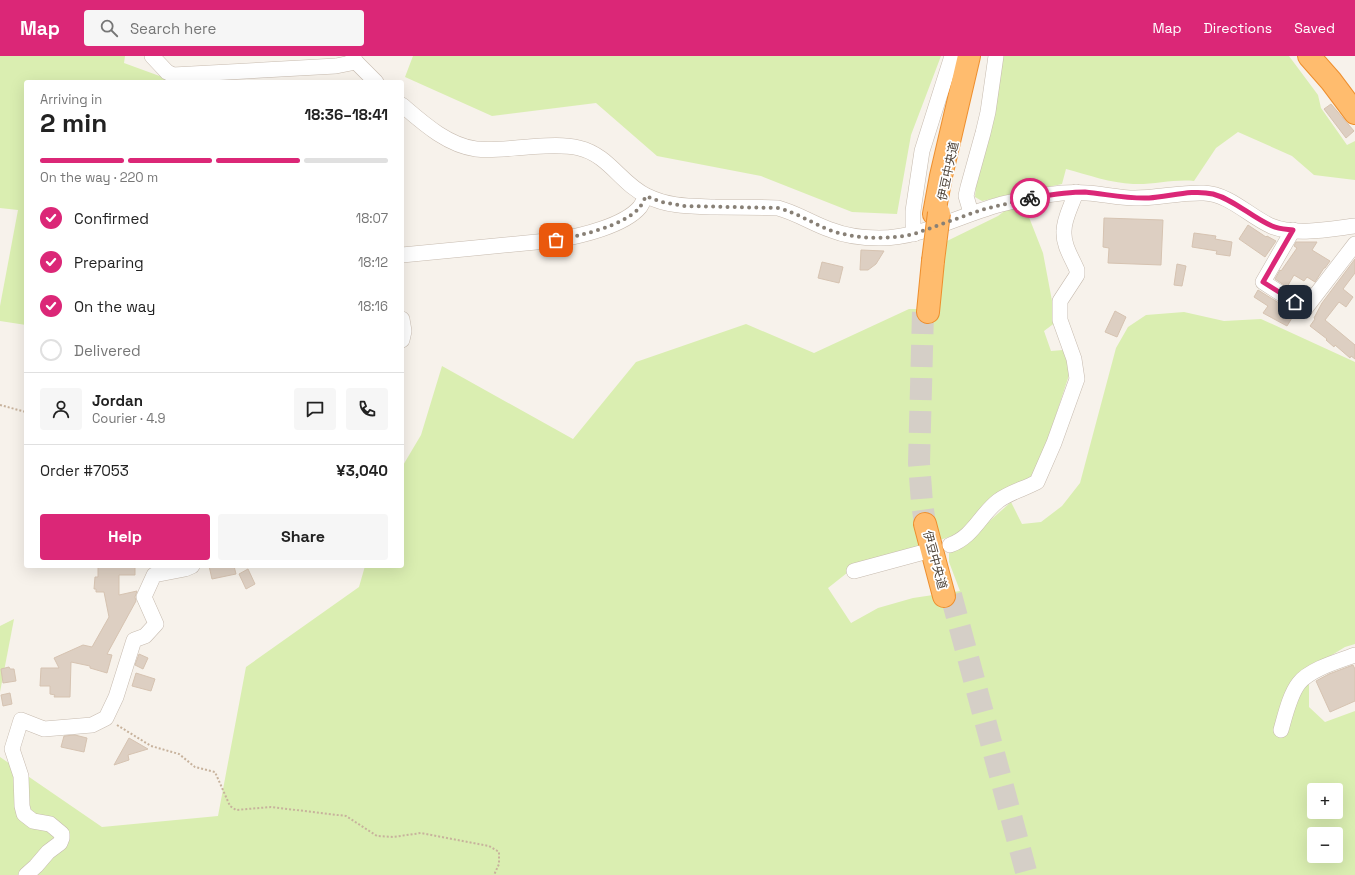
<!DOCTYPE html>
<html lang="en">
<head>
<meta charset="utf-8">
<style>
  :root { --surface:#fff; --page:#f6f6f6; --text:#222; --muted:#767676; --line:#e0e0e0; --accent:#db2777 }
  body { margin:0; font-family:"Space Grotesk","Noto Sans JP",sans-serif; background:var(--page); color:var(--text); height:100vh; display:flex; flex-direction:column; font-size:15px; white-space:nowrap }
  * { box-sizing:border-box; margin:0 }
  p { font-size:13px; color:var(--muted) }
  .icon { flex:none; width:22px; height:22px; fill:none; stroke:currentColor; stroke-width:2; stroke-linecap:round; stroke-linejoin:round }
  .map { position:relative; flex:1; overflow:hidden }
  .side { position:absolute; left:24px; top:24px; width:380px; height:488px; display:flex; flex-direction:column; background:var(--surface); border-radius:4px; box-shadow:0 4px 16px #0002 }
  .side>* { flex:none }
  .buttons { position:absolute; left:1307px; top:727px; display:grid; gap:8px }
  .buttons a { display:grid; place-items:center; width:36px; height:36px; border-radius:4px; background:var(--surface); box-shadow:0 4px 16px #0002; font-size:20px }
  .pin { position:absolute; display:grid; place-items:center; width:34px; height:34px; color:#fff; margin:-17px; border-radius:8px; box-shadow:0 2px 6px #0006 }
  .courier { position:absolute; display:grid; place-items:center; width:40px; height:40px; margin:-20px; border:3px solid #db2777; border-radius:50%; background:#fff; color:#222; box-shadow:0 1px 5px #0007 }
  .headline em { font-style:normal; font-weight:600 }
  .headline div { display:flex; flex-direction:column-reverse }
  .headline { display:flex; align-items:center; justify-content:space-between; height:68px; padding:0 16px }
  h1 { font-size:26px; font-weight:600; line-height:30px }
  .bar { display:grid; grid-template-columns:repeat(4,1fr); gap:6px 4px; align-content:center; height:48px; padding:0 16px }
  .bar i { height:5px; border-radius:3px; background:var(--line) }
  .bar .current { background:var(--accent) }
  .bar p { grid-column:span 4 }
  .line { display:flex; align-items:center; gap:10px; padding:0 16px; border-top:1px solid var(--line) }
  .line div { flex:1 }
  .round { display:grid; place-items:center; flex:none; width:42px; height:42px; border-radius:4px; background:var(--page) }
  ol { padding:0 16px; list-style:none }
  li { display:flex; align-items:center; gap:12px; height:44px }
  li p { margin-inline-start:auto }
  li .icon { padding:4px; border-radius:50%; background:var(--accent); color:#fff; stroke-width:4 }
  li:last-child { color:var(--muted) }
  li i { width:22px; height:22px; border:2px solid var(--line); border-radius:50% }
  .button { display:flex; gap:8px; margin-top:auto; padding:8px 16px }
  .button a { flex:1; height:46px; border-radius:4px; background:var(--accent); color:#fff; font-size:16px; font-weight:600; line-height:46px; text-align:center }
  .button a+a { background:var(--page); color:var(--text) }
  header { display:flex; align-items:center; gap:24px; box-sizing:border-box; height:56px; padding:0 20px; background:var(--accent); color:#fff }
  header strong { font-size:19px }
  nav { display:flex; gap:22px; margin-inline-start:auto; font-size:14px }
  .search { width:280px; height:36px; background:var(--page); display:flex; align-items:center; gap:10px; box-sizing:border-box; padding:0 14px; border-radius:4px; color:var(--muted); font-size:15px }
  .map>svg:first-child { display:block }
  .green { fill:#daeeb1; fill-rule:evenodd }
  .building { fill:#ddcfc2; stroke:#d6c3b1 }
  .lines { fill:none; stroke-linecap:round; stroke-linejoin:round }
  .highway-tunnel { stroke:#d5cfc7; stroke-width:22; stroke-dasharray:22 11; stroke-linecap:butt }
  .minor-casing { stroke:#c7bbaf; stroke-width:16 }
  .highway-casing { stroke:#ee8f2e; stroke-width:24 }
  .path { stroke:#c7b29c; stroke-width:2; stroke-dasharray:2 2; stroke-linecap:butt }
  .minor { stroke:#fff; stroke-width:15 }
  .highway { stroke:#ffbc6e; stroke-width:22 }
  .highway-bridge-casing { stroke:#ee8f2e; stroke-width:24; stroke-linecap:butt }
  .highway-bridge { stroke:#ffbc6e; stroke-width:22 }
  .done { stroke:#888076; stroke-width:4; stroke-dasharray:0 7.2 }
  .route { stroke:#db2777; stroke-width:5 }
  .labels { text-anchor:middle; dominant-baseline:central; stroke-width:3.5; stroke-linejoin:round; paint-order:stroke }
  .street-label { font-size:12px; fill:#4d4237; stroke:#fff }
</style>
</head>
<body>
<header>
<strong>Map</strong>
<div class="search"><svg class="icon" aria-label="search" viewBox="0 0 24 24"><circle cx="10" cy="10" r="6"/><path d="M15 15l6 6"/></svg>Search here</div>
<nav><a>Map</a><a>Directions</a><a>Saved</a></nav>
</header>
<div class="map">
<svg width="1355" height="819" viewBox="0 0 1355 819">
  <rect width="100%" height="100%" fill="#f7f2eb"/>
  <g class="green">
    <polygon points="0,0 125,0 124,7 176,26 26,26 26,269 0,265 0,250 18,154 0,152"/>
    <polygon points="413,0 941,0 911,79 897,158 852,156 761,120 657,100 596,47 492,60 405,21"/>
    <path d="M1002 0H1289L1318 39 1321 52 1347 89 1355 85V124L1314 119 1292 100 1238 76 1216 92 1194 125C1174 123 1153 129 1133 128 1111 127 1088 119 1066 113L1062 128 982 145 975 141 976 128Z"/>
    <path d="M1025 151 1043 197 1056 266 1044 275 1051 295 1063 294 1071 313 1034 426 955 479 852 513 828 532 851 567 878 552 913 542 960 535 949 506V496L967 485 1011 446 1022 468 1041 466 1062 450 1080 427 1116 292 1128 271 1146 259 1184 256 1224 265 1261 263 1355 306V588L1345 591 1309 613V651L1325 666 1355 655V819H0V701L102 771 218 760 246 611 359 531 365 510H402V411L421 379 442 310 573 383 636 306 746 268 814 297 909 253H936L942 228 947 185 998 160 1007 153ZM1314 734H1336V756H1314ZM1314 778H1336V800H1314Z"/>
    <polygon points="14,563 0,636 0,570"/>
  </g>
  <g class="building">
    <polygon points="1331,48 1354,75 1346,82 1324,53"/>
    <polygon points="1104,162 1163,164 1161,209 1108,207 1109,192 1103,191"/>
    <polygon points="1248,169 1266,181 1267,180 1276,185 1265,201 1239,183"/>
    <polygon points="1194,177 1216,180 1215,183 1232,186 1230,200 1216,198 1217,195 1192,191"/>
    <polygon points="1296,186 1317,186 1312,194 1330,205 1325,212 1324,212 1315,226 1307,221 1304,225 1294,219 1287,231 1275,223 1280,214 1281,215 1297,192 1294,190"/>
    <polygon points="861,194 884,195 876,208 868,214 860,214"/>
    <polygon points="1355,203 1355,217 1343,233 1353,241 1346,251 1339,246 1325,264 1355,289 1355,303 1351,300 1350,302 1335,289 1334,291 1326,284 1327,283 1310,270 1315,263 1314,262 1322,247"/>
    <polygon points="822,206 843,211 839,227 818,222"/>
    <polygon points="1177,208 1186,210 1182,230 1174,229"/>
    <polygon points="1258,234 1295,257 1287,270 1263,257 1268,250 1254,241"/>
    <polygon points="1115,255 1126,261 1117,281 1105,276"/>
    <polygon points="98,510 135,510 135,519 119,519 119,539 137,535 135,541 136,545 107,598 112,599 107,617 90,612 90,610 71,606 70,641 54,641 55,639 50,638 50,630 40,630 41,612 59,612 54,602 83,589 92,591 109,561 104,536 96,536 96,533 94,533 95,521 98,521"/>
    <polygon points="209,510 234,510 236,518 212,523"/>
    <polygon points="248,513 255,528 246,533 239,518"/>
    <polygon points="139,598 148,602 143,613 135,609"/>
    <polygon points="1353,609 1355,613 1355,645 1330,656 1316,625 1329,618"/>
    <polygon points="9,611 10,613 14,613 16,625 3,627 1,613"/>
    <polygon points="136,617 155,623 151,635 132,630"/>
    <polygon points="10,637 12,648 3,650 1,639"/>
    <polygon points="75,679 87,682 84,696 61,691 64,680"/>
    <polygon points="129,682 148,693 128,699 129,704 114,709"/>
  </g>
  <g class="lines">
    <g class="highway-tunnel">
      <polyline points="923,256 919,407 922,447 925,468"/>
      <polyline points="951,539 1027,819"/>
    </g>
    <defs>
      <g id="minor">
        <polyline points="152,0 167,16 173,19 336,10 356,6"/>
        <polyline points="353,0 356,6 376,26"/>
        <path d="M402 49C423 67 447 89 476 93 493 95 511 92 528 91 544 90 562 88 579 92 609 99 621 128 647 140 669 151 691 150 715 151 736 151 757 151 778 152 797 157 813 168 831 174 846 180 863 182 879 182 924 182 963 157 1006 147 1032 141 1060 135 1087 137 1103 138 1119 142 1135 142 1158 142 1181 136 1204 137 1229 138 1249 160 1271 170 1295 180 1330 173 1355 170"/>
        <polyline points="971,157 966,140 968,131 983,77 988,56 996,0"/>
        <polyline points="1293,174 1263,226 1305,253 1355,188"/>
        <polyline points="914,178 913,168 913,155 922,95 952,0"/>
        <path d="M402 199 557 184C580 180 624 170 640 151 642 148 644 144 646 140"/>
        <polyline points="402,263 404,275 402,284"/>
        <path d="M950 489C973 481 980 459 998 445 1010 436 1024 433 1037 426L1054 387 1077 323 1074 303 1060 264V245L1077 219V214C1072 202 1063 189 1064 175 1064 162 1072 149 1076 136"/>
        <polyline points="854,515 928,495"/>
        <path d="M1281 674C1285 660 1290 638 1299 627 1310 613 1339 605 1355 599"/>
        <polyline points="26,819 36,810 48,796 60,787 62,782 62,778 50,768 33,765 24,758 22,750 21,720 12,693 21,664 44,673 92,669 106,662 116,641 134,584 145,580 156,568 144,541 154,519 185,513 192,510"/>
      </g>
      <g id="highway">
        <polyline points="1309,0 1331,25 1355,57"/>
        <polyline points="934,158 941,120 969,0"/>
        <polyline points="928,256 933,205"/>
        <polyline points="925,468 944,540"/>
      </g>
    </defs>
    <use href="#minor" class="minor-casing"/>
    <use href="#highway" class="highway-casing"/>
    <g class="path">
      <polyline points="0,349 26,356"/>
      <polyline points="117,669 151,690 179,698 195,711 215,716 230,750 236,754 271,751 346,760 377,780 393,781 421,777 489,790 499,796 499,808 494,819"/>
    </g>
    <use href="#minor" class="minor"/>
    <use href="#highway" class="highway"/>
    <defs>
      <polyline id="highway-bridge" points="933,205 939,157"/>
    </defs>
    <use href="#highway-bridge" class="highway-bridge-casing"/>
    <use href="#highway-bridge" class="highway-bridge"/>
  </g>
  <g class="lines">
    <path class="done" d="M556 184C580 180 624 170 640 151 642 148 644 144 646 140L661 146 684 150 778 152C798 157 813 168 832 175 858 183 887 184 914 178L981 154 1030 142"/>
    <path class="route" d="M1030 142C1049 139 1066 136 1085 136 1106 138 1127 143 1149 142 1169 141 1192 133 1213 138 1235 144 1251 161 1272 170 1279 173 1285 173 1293 174L1263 226 1295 246"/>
  </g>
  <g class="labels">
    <g class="street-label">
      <text transform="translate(948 115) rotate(-78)">伊豆中央道</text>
      <text transform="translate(935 504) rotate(75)">伊豆中央道</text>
    </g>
  </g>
</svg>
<div class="buttons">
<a>+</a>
<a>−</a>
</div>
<div class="pin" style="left:556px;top:184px;background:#ea580c"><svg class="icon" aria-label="bag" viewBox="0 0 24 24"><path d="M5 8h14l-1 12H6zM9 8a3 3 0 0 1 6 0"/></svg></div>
<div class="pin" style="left:1295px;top:246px;background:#1f2937"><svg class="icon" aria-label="home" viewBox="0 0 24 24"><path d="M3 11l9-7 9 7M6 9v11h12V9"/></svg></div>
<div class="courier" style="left:1030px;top:142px"><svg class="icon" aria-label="bike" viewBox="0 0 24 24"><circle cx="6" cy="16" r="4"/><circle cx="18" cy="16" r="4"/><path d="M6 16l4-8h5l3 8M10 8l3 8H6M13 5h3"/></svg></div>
<section class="side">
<div class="headline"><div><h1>2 min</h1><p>Arriving in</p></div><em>18:36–18:41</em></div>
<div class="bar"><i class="current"></i><i class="current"></i><i class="current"></i><i></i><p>On the way · 220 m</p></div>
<ol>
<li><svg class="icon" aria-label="check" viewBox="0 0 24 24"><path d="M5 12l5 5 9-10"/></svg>Confirmed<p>18:07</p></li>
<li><svg class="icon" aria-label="check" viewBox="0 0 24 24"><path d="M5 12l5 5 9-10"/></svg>Preparing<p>18:12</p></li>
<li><svg class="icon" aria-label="check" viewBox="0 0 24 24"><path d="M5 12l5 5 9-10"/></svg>On the way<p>18:16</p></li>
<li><i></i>Delivered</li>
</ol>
<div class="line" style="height:72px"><a class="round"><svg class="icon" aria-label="person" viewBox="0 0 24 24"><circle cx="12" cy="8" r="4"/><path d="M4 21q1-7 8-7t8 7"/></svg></a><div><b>Jordan</b><p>Courier · 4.9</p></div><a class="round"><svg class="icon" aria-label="chat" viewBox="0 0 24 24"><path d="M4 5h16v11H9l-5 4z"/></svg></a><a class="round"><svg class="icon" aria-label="phone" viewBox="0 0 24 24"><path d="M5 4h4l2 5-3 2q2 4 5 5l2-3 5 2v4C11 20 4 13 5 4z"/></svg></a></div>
<div class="line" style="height:52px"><div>Order #7053</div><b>¥3,040</b></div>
<div class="button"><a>Help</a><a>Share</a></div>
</section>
</div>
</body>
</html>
